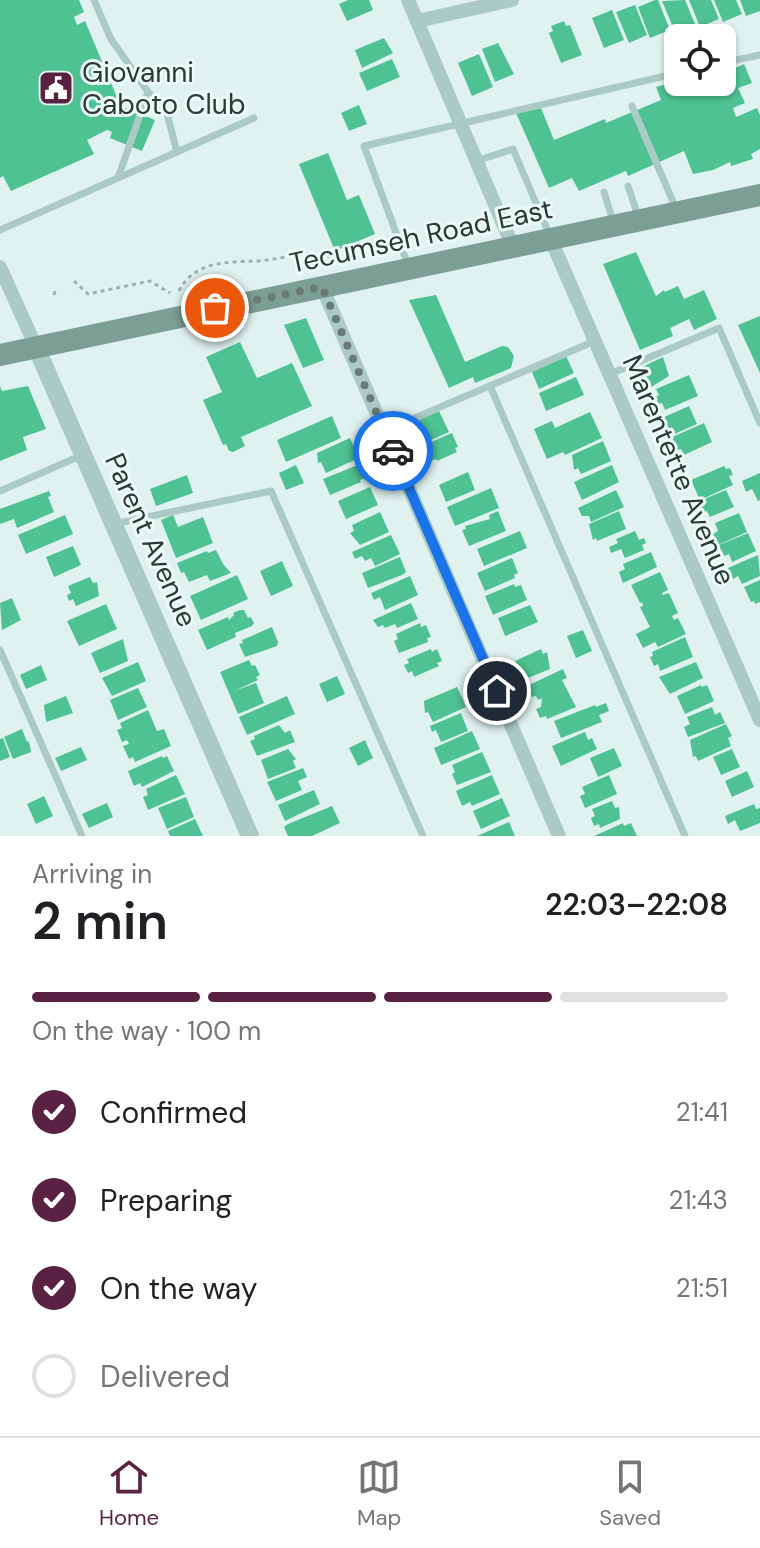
<!DOCTYPE html>
<html lang="en">
<head>
<meta charset="utf-8">
<style>
  :root { --surface:#fff; --page:#f6f6f6; --text:#202124; --muted:#757577; --line:#e0e0e0; --accent:#592142 }
  body { margin:0; font-family:"DM Sans",sans-serif; background:var(--page); color:var(--text); height:100vh; display:flex; flex-direction:column; font-size:30px; white-space:nowrap }
  * { box-sizing:border-box; margin:0 }
  p { font-size:26px; color:var(--muted) }
  .icon { flex:none; width:44px; height:44px; fill:none; stroke:currentColor; stroke-width:2; stroke-linecap:round; stroke-linejoin:round }
  .map { position:relative; height:836px; overflow:hidden }
  .drawer { display:flex; flex-direction:column; background:var(--surface); flex:1 }
  .drawer>* { flex:none }
  .controls { position:absolute; left:664px; top:24px; display:grid; gap:16px }
  .controls a { display:grid; place-items:center; width:72px; height:72px; border-radius:12px; background:var(--surface); box-shadow:0 2px 6px #0004; font-size:40px }
  .pin { position:absolute; display:grid; place-items:center; width:68px; height:68px; color:#fff; margin:-34px; border:4px solid #fff; border-radius:50%; box-shadow:0 2px 8px #0007 }
  .courier { position:absolute; display:grid; place-items:center; width:80px; height:80px; margin:-40px; border:6px solid #1a73e8; border-radius:50%; background:#fff; color:#222; box-shadow:0 2px 10px #0007 }
  .headline em { font-style:normal; font-weight:600 }
  .headline div { display:flex; flex-direction:column-reverse }
  .headline { display:flex; align-items:center; justify-content:space-between; height:136px; padding:0 32px }
  h1 { font-size:52px; font-weight:600; line-height:60px }
  .bar { display:grid; grid-template-columns:repeat(4,1fr); gap:12px 8px; align-content:center; height:96px; padding:0 32px }
  .bar i { height:10px; border-radius:6px; background:var(--line) }
  .bar .active { background:var(--accent) }
  .bar p { grid-column:span 4 }
  ol { padding:0 32px; list-style:none }
  li { display:flex; align-items:center; gap:24px; height:88px }
  li p { margin-inline-start:auto }
  li .icon { padding:8px; border-radius:50%; background:var(--accent); color:#fff; stroke-width:4 }
  li:last-child { color:var(--muted) }
  li i { width:44px; height:44px; border:4px solid var(--line); border-radius:50% }
  .menu { display:flex; justify-content:space-around; align-items:center; height:112px; border-top:2px solid var(--line); background:var(--surface); font-size:22px; color:var(--muted) }
  .menu a { display:grid; justify-items:center; gap:4px }
  .menu .active { color:var(--accent) }
  .map>svg:first-child { display:block }
  .building { fill:#4ec292 }
  .lines { fill:none; stroke-linecap:round; stroke-linejoin:round }
  .path { stroke:#96b6af; stroke-width:3; stroke-dasharray:4 4; stroke-linecap:butt }
  .service { stroke:#abcac4; stroke-width:7 }
  .minor { stroke:#abcac4; stroke-width:14 }
  .tertiary { stroke:#abcac4; stroke-width:18 }
  .secondary { stroke:#7d9e94; stroke-width:22 }
  .done { stroke:#6a7a76; stroke-width:8; stroke-dasharray:0 14.4 }
  .route { stroke:#1a73e8; stroke-width:10 }
  .labels { text-anchor:middle; dominant-baseline:central; stroke-width:6; stroke-linejoin:round; paint-order:stroke }
  .poi-label { font-size:28px; fill:#2a3934; stroke:#ecfaf8; text-anchor:start }
  .street-label { font-size:28px; fill:#2a3934; stroke:#ecfaf8 }
</style>
</head>
<body>
<div class="map">
<svg width="760" height="836" viewBox="0 0 760 836">
  <rect width="100%" height="100%" fill="#e0f2f0"/>
  <g class="building">
    <polygon points="0,0 79,0 84,12 74,17 77,25 85,21 119,102 116,109 119,110 121,106 155,120 142,151 110,138 112,132 107,130 87,140 94,154 11,191 3,176 0,178"/>
    <polygon points="348,0 369,0 373,10 347,21 339,4"/>
    <polygon points="655,0 658,0 670,30 650,38 638,7"/>
    <polygon points="685,0 695,24 675,32 662,1"/>
    <polygon points="689,0 711,0 719,19 700,27"/>
    <polygon points="714,0 736,0 742,14 723,22"/>
    <polygon points="740,0 760,0 760,11 746,16"/>
    <polygon points="635,5 647,35 629,43 616,12"/>
    <polygon points="612,10 624,40 604,48 592,18"/>
    <polygon points="564,21 566,26 570,25 582,55 561,63 549,33 553,31 551,26"/>
    <polygon points="384,38 393,53 362,68 355,50"/>
    <polygon points="498,43 514,74 495,82 482,49"/>
    <polygon points="479,54 493,87 472,96 458,63"/>
    <polygon points="392,59 400,77 367,91 359,73"/>
    <polygon points="744,64 752,83 738,88 745,103 733,108 736,117 757,108 760,115 760,149 751,154 753,159 731,166 730,162 713,170 693,174 684,151 628,176 626,171 579,191 572,178 549,188 516,113 541,108 554,140 605,119 606,123 661,100 656,87 678,81 722,82 722,68 729,66 731,70"/>
    <polygon points="359,105 367,124 349,131 341,113"/>
    <polygon points="328,153 347,200 359,195 375,234 335,251 299,164"/>
    <polygon points="636,252 656,296 664,290 665,292 678,286 684,299 704,290 717,319 694,330 689,319 670,328 673,336 640,350 603,264"/>
    <polygon points="436,295 465,362 502,346 508,347 514,356 511,368 475,383 473,377 449,388 409,300"/>
    <polygon points="760,316 760,373 738,325"/>
    <polygon points="306,318 324,360 303,368 284,325"/>
    <polygon points="240,342 257,378 292,363 312,406 241,437 245,446 233,452 229,451 226,444 223,445 203,400 222,392 206,357"/>
    <polygon points="566,356 574,373 539,389 532,372"/>
    <polygon points="663,357 669,376 648,389 638,369"/>
    <polygon points="689,375 698,396 665,410 662,403 657,405 654,398 659,395 656,389"/>
    <polygon points="576,377 584,395 546,411 539,393"/>
    <polygon points="0,386 2,391 28,386 46,429 23,437 27,450 0,461"/>
    <polygon points="689,406 697,424 670,436 662,418"/>
    <polygon points="439,411 449,432 429,441 419,420"/>
    <polygon points="590,412 602,438 565,455 563,452 547,459 534,429 552,421 555,428"/>
    <polygon points="332,416 341,438 286,462 277,440"/>
    <polygon points="704,423 712,442 684,455 681,449 675,451 670,438"/>
    <polygon points="452,433 458,447 455,448 457,452 437,461 436,459 431,461 424,445"/>
    <polygon points="350,438 359,458 326,473 321,462 318,463 317,453"/>
    <polygon points="603,441 611,461 581,474 578,468 574,470 572,455"/>
    <polygon points="360,464 365,478 360,480 361,482 330,495 323,479"/>
    <polygon points="296,465 304,483 286,490 279,473"/>
    <polygon points="612,465 619,482 582,500 574,482"/>
    <polygon points="724,466 726,469 730,468 733,475 729,476 733,485 700,500 691,480"/>
    <polygon points="468,472 475,490 446,502 439,485"/>
    <polygon points="760,473 760,500 758,501 752,489 746,492 742,481"/>
    <polygon points="187,475 193,493 156,506 150,489"/>
    <polygon points="370,487 378,505 346,519 338,501"/>
    <polygon points="491,488 499,508 455,526 447,507"/>
    <polygon points="616,490 624,507 591,522 589,516 582,516 578,508"/>
    <polygon points="726,490 734,507 710,517 707,511 702,513 697,502"/>
    <polygon points="49,491 51,496 48,497 54,512 17,528 14,519 0,524 0,509"/>
    <polygon points="498,511 506,531 469,546 462,530 466,529 465,526 490,519 489,515"/>
    <polygon points="619,511 626,529 597,541 596,538 593,540 589,524"/>
    <polygon points="380,512 389,532 360,545 350,533 354,531 352,525"/>
    <polygon points="739,513 747,532 718,545 713,534 718,531 715,523"/>
    <polygon points="65,515 73,534 26,554 18,535"/>
    <polygon points="173,515 178,527 203,517 213,543 176,558 161,520"/>
    <polygon points="520,531 527,548 484,566 477,549"/>
    <polygon points="635,531 639,540 644,538 646,543 642,545 644,550 625,558 621,549 611,553 609,547 618,543 616,539"/>
    <polygon points="748,533 756,551 732,562 729,554 724,556 719,545"/>
    <polygon points="391,535 400,554 375,566 371,558 365,561 362,556 355,559 352,552"/>
    <polygon points="73,546 81,565 54,577 46,557"/>
    <polygon points="216,550 223,564 231,573 210,581 207,575 189,582 184,572 181,573 177,563 207,551 208,553"/>
    <polygon points="651,552 657,567 623,583 619,572 625,569 623,564"/>
    <polygon points="758,555 760,576 742,584 738,576 733,579 728,568"/>
    <polygon points="400,557 406,572 402,575 368,588 362,573"/>
    <polygon points="512,558 518,573 514,575 515,578 485,591 477,573"/>
    <polygon points="282,561 293,586 271,596 260,571"/>
    <polygon points="660,572 668,590 662,593 663,595 669,593 678,613 672,616 674,620 678,618 686,634 658,647 655,642 643,648 636,634 650,627 640,607 643,606 642,602 640,603 631,585"/>
    <polygon points="237,575 248,599 201,620 190,596"/>
    <polygon points="410,576 418,595 385,610 380,597 374,600 371,593"/>
    <polygon points="90,577 93,583 97,582 99,596 76,606 73,599 69,601 67,595 71,593 68,586"/>
    <polygon points="760,580 760,602 755,604 754,601 751,602 744,587"/>
    <polygon points="514,584 515,587 521,585 527,600 493,615 485,596"/>
    <polygon points="12,598 21,620 2,630 0,603"/>
    <polygon points="411,603 418,619 397,628 395,624 385,628 383,625 378,627 373,620"/>
    <polygon points="106,604 117,629 79,646 67,621"/>
    <polygon points="530,605 538,622 505,636 498,618"/>
    <polygon points="240,610 244,610 248,618 251,617 254,623 252,626 235,633 236,637 207,650 198,630 228,617 229,620 234,615 233,613"/>
    <polygon points="420,623 421,627 426,625 431,637 427,638 428,642 399,653 394,641 398,639 396,634"/>
    <polygon points="272,627 278,642 277,646 245,657 239,644 243,643 242,640"/>
    <polygon points="583,630 592,651 576,658 567,636"/>
    <polygon points="685,637 693,657 660,671 658,664 654,666 650,657 653,656 652,652"/>
    <polygon points="123,639 128,661 100,673 91,653"/>
    <polygon points="431,649 432,652 437,649 442,661 437,663 439,666 414,677 412,671 408,673 404,665 409,663 407,659"/>
    <polygon points="541,649 543,654 547,652 550,669 523,680 515,661"/>
    <polygon points="249,660 252,666 255,665 260,675 256,677 258,680 234,691 256,683 264,703 238,714 220,672"/>
    <polygon points="138,662 146,681 112,696 102,678"/>
    <polygon points="696,662 703,678 670,694 659,677"/>
    <polygon points="41,665 47,680 26,689 20,675"/>
    <polygon points="563,669 567,678 562,680 576,707 547,719 546,716 540,718 536,709 541,707 542,698 538,700 536,696 532,697 527,686"/>
    <polygon points="337,676 345,694 327,702 319,684"/>
    <polygon points="701,685 702,687 707,685 714,701 685,714 677,696"/>
    <polygon points="457,687 466,707 433,722 428,712 425,713 424,701"/>
    <polygon points="138,688 147,707 118,720 110,700"/>
    <polygon points="66,696 73,713 46,722 44,705"/>
    <polygon points="287,696 295,714 247,735 239,717"/>
    <polygon points="606,703 609,711 599,715 602,722 561,738 554,721 595,705 596,707"/>
    <polygon points="712,707 715,715 720,712 725,723 688,737 684,727 690,724 687,717"/>
    <polygon points="148,710 157,731 164,729 171,746 135,762 133,757 129,759 123,746 129,744 127,740 122,742 117,730 122,728 120,723"/>
    <polygon points="461,713 468,731 441,742 436,730 432,732 430,726"/>
    <polygon points="726,724 732,736 728,738 731,746 698,761 696,756 693,757 690,740"/>
    <polygon points="279,725 285,733 290,730 295,742 257,756 250,741 255,739 254,736"/>
    <polygon points="22,729 27,742 29,741 31,752 13,759 4,737"/>
    <polygon points="472,731 480,749 441,765 434,748"/>
    <polygon points="585,732 588,740 592,738 597,749 561,766 552,746"/>
    <polygon points="3,738 10,757 0,761 0,739"/>
    <polygon points="365,740 373,758 358,766 349,748"/>
    <polygon points="81,747 87,760 61,771 55,758"/>
    <polygon points="614,748 622,766 598,777 590,758"/>
    <polygon points="288,749 296,759 293,761 296,768 268,779 261,760"/>
    <polygon points="732,749 740,767 721,775 713,757"/>
    <polygon points="482,752 491,772 457,785 452,774 455,772 452,765"/>
    <polygon points="162,756 163,758 167,756 174,771 142,787 140,783 134,786 128,771"/>
    <polygon points="303,768 307,777 298,781 302,790 276,801 267,782"/>
    <polygon points="747,771 754,787 732,797 725,781"/>
    <polygon points="176,775 185,794 148,810 143,797 148,795 146,789"/>
    <polygon points="492,775 500,794 472,806 470,802 462,806 456,791"/>
    <polygon points="609,775 617,794 585,808 580,796 585,794 582,787"/>
    <polygon points="314,790 320,804 285,821 278,805"/>
    <polygon points="44,796 53,816 36,824 27,804"/>
    <polygon points="186,797 194,817 167,829 158,808"/>
    <polygon points="502,798 510,816 481,829 473,811"/>
    <polygon points="612,801 615,808 619,807 620,819 600,828 599,824 594,826 591,818 595,816 592,809"/>
    <polygon points="107,803 113,817 89,828 82,814"/>
    <polygon points="754,804 756,809 760,808 760,823 740,831 735,820 728,824 725,816"/>
    <polygon points="332,806 340,823 312,836 288,836 284,827 288,824"/>
    <polygon points="195,819 203,836 170,836 168,831"/>
    <polygon points="509,822 515,836 477,836"/>
    <polygon points="623,823 624,826 631,823 637,836 594,836"/>
  </g>
  <g class="lines">
    <g class="path">
      <polyline points="74,281 88,294 150,281 170,293"/>
      <path d="M179 291C194 261 227 262 257 261 289 259 304 248 338 259"/>
      <polyline points="54,295 55,291"/>
    </g>
    <g class="service">
      <polyline points="94,0 111,39 148,92 166,110 177,152"/>
      <polyline points="722,63 760,55"/>
      <polyline points="632,106 677,211"/>
      <polyline points="476,161 513,149 550,236"/>
      <polyline points="118,178 148,92"/>
      <polyline points="628,186 639,219"/>
      <polyline points="604,192 613,221"/>
      <polyline points="0,230 254,118"/>
      <polyline points="408,265 364,146 678,73"/>
      <polyline points="610,374 719,328 760,423"/>
      <polyline points="490,386 685,836"/>
      <polyline points="384,431 595,341"/>
      <polyline points="0,491 80,456"/>
      <polyline points="114,524 271,491 423,836"/>
      <polyline points="0,650 82,836"/>
    </g>
    <g class="minor">
      <polyline points="408,0 513,247"/>
      <polyline points="417,21 512,0"/>
      <polyline points="551,240 760,720"/>
      <polyline points="0,267 36,347"/>
      <polyline points="322,287 559,836"/>
    </g>
    <polyline class="tertiary" points="36,347 250,836"/>
    <polyline class="secondary" points="0,355 760,195"/>
  </g>
  <g class="lines">
    <polyline class="done" points="215,308 322,287 393,451"/>
    <polyline class="route" points="393,451 497,691"/>
  </g>
  <defs>
    <symbol id="civic-square" viewBox="-11 -11 22 22"><rect x="-9" y="-9" width="18" height="18" rx="4" fill="#592142" stroke="#ecfaf8"/><path d="M-.6-6.5H3V-4.5H.6V-3L4-1V1h2V6H-6V1h2V-1L-.6-3ZM-1.2 2.5V6h2.4V2.5Z" fill="#fff"/></symbol>
  </defs>
  <g fill-rule="evenodd">
    <use href="#civic-square" x="36" y="68" width="40" height="40"/>
  </g>
  <g class="labels">
    <g class="poi-label">
      <text x="82" y="72">Giovanni<tspan x="82" dy="32">Caboto Club</tspan></text>
    </g>
    <g class="street-label">
      <text transform="translate(421 236) rotate(-12)">Tecumseh Road East</text>
      <text transform="translate(679 470) rotate(67)">Marentette Avenue</text>
      <text transform="translate(151 540) rotate(66)">Parent Avenue</text>
    </g>
  </g>
</svg>
<div class="controls">
<a><svg class="icon" aria-label="locate" viewBox="0 0 24 24"><circle cx="12" cy="12" r="6"/><path d="M12 2v4M12 18v4M2 12h4M18 12h4"/></svg></a>
</div>
<div class="pin" style="left:215px;top:308px;background:#ea580c"><svg class="icon" aria-label="bag" viewBox="0 0 24 24"><path d="M5 8h14l-1 12H6zM9 8a3 3 0 0 1 6 0"/></svg></div>
<div class="pin" style="left:497px;top:691px;background:#1f2937"><svg class="icon" aria-label="home" viewBox="0 0 24 24"><path d="M3 11l9-7 9 7M6 9v11h12V9"/></svg></div>
<div class="courier" style="left:393px;top:451px"><svg class="icon" aria-label="car" viewBox="0 0 24 24"><path d="M5 17H2v-5l4-1 3-4h7l3 4 3 1v5h-3M9 17h6M6 11h13"/><circle cx="7" cy="17" r="2"/><circle cx="17" cy="17" r="2"/></svg></div>
</div>
<section class="drawer">
<div class="headline"><div><h1>2 min</h1><p>Arriving in</p></div><em>22:03–22:08</em></div>
<div class="bar"><i class="active"></i><i class="active"></i><i class="active"></i><i></i><p>On the way · 100 m</p></div>
<ol>
<li><svg class="icon" aria-label="check" viewBox="0 0 24 24"><path d="M5 12l5 5 9-10"/></svg>Confirmed<p>21:41</p></li>
<li><svg class="icon" aria-label="check" viewBox="0 0 24 24"><path d="M5 12l5 5 9-10"/></svg>Preparing<p>21:43</p></li>
<li><svg class="icon" aria-label="check" viewBox="0 0 24 24"><path d="M5 12l5 5 9-10"/></svg>On the way<p>21:51</p></li>
<li><i></i>Delivered</li>
</ol>
</section>
<nav class="menu">
<a class="active"><svg class="icon" aria-label="home" viewBox="0 0 24 24"><path d="M3 11l9-7 9 7M6 9v11h12V9"/></svg>Home</a>
<a><svg class="icon" aria-label="map" viewBox="0 0 24 24"><path d="M3 6l6-2 6 2 6-2v14l-6 2-6-2-6 2zM9 4v14M15 6v14"/></svg>Map</a>
<a><svg class="icon" aria-label="saved" viewBox="0 0 24 24"><path d="M7 4h10v16l-5-4-5 4z"/></svg>Saved</a>
</nav>
</body>
</html>
